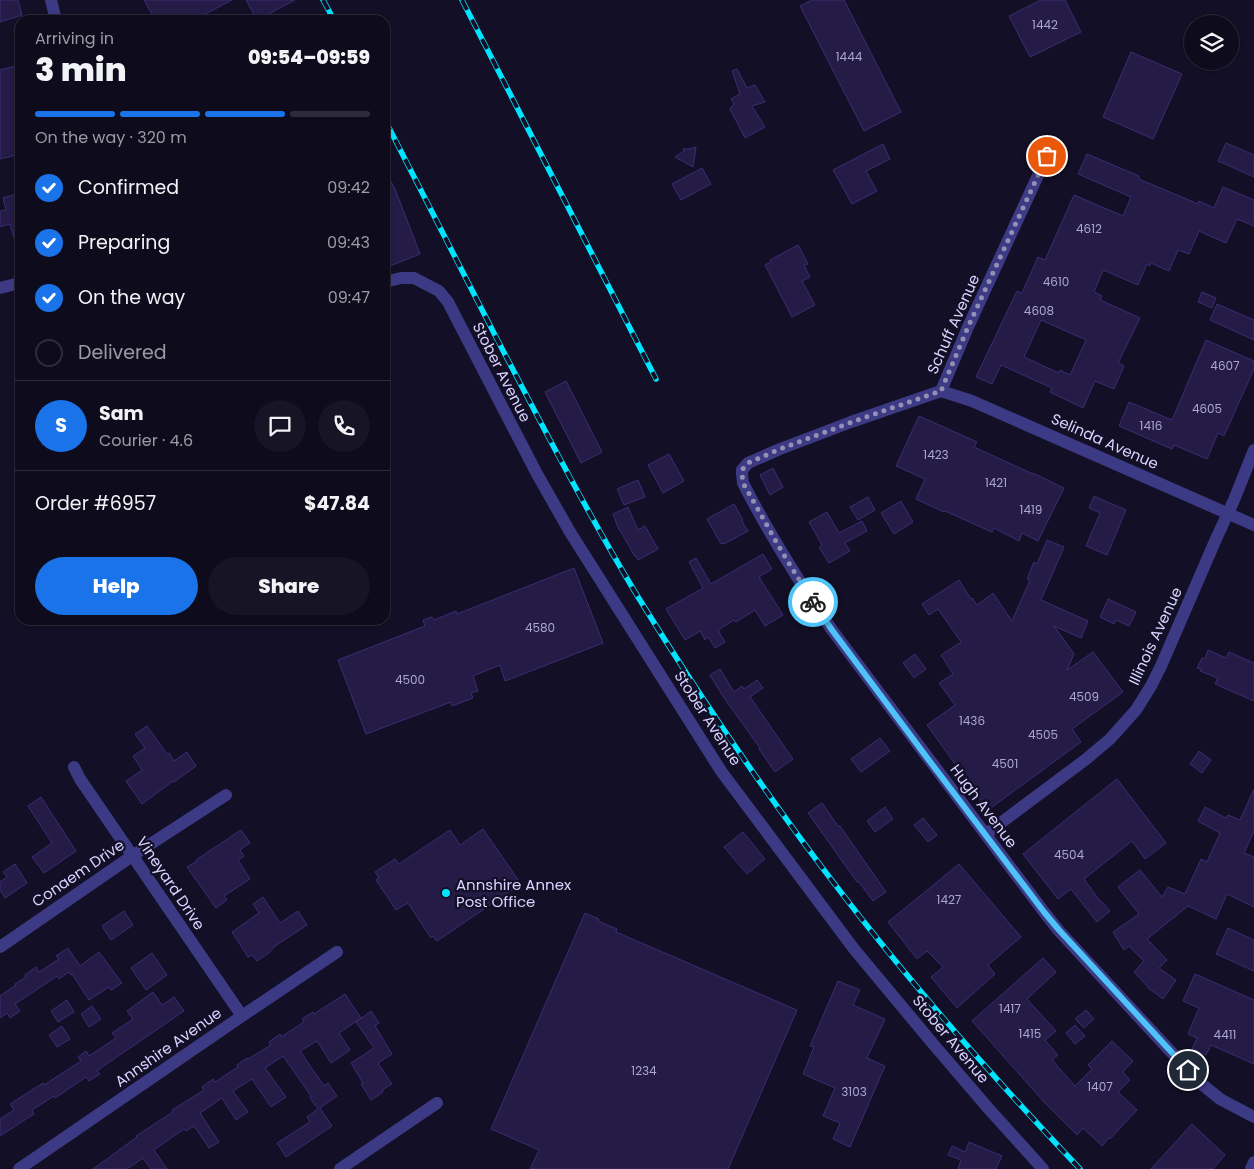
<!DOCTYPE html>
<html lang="en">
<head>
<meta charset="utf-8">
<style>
  :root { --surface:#0e0b1c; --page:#171425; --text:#f1f3f6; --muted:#9b9ba3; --line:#2e2b3b; --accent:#1a73e8 }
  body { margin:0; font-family:Poppins,sans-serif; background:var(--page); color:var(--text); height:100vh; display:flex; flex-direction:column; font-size:19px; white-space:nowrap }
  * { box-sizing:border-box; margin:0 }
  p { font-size:16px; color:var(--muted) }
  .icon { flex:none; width:28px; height:28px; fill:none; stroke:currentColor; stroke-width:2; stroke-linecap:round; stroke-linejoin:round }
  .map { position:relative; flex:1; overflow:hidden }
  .panel { position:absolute; left:15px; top:15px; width:375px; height:610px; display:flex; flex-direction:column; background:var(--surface); border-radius:15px; box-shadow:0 1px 4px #0004,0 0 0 1px var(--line) }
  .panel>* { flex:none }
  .tools { position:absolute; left:1184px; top:15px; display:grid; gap:10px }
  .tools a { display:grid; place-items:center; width:55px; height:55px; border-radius:50%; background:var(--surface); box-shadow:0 1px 4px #0004,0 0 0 1px var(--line); font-size:25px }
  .pin { position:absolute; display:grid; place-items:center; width:42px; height:42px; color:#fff; margin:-21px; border:2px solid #fff; border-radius:50%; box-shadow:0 1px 5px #0007 }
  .courier { position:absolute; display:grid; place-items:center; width:50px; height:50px; margin:-25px; border:4px solid #4fc3f7; border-radius:50%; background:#fff; color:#222; box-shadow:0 1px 6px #0007 }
  .summary em { font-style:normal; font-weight:800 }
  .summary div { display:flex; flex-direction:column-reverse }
  .summary { display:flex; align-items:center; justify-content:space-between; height:85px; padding:0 20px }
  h1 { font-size:32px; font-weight:800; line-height:38px }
  .bar { display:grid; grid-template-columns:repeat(4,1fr); gap:8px 5px; align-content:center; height:60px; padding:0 20px }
  .bar i { height:6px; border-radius:4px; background:var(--line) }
  .bar .on { background:var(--accent) }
  .bar p { grid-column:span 4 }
  .line { display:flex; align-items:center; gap:12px; padding:0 20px; border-top:1px solid var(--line) }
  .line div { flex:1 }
  .round { display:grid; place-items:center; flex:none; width:52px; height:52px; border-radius:26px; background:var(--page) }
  ol { padding:0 20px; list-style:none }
  li { display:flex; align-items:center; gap:15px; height:55px }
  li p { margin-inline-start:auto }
  li .icon { padding:5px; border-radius:50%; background:var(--accent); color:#fff; stroke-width:4 }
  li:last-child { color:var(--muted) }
  li i { width:28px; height:28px; border:2px solid var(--line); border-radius:50% }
  .action { display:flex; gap:10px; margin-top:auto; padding:10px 20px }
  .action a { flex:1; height:58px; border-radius:30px; background:var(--accent); color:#fff; font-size:20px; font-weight:800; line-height:58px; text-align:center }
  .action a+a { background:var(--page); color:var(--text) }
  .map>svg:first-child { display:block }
  .building { fill:#241b47; stroke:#3b2d73; fill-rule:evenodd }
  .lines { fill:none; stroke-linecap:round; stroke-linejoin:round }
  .street { stroke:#3d3a85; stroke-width:12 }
  .rail-casing { stroke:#00e5ff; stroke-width:5.5 }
  .rail { stroke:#130f26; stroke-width:4; stroke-dasharray:11; stroke-linecap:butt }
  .done { stroke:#948fb3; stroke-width:5; stroke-dasharray:0 9 }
  .route { stroke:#4fc3f7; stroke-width:6 }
  .poi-dot { fill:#00e5ff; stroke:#130f26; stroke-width:2 }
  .labels { text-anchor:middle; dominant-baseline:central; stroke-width:4.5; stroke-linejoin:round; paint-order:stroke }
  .number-label { font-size:12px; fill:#aca6d1 }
  .street-label { font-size:15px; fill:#d9d4ff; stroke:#130f26 }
  .poi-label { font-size:15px; fill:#d9d4ff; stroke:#130f26; text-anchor:start }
</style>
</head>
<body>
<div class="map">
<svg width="1254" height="1169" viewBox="0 0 1254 1169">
  <rect width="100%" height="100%" fill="#130f26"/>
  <g class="building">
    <polygon points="0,0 18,0 22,15 0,22"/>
    <polygon points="144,0 232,0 194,20 155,20"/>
    <polygon points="246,0 295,0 257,20"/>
    <polygon points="812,0 844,0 901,112 864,131 800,6"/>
    <polygon points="1041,0 1065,0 1081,32 1030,57 1009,16"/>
    <polygon points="1131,52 1182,74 1153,139 1103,117"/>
    <polygon points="16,66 20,82 20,154 0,159 0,70"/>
    <polygon points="737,69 747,88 755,85 765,102 752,106 765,127 745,138 730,109 734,104 731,99 740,94 732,71"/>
    <polygon points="1226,143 1254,155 1254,177 1218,161"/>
    <polygon points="883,144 890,159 866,171 877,191 852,204 833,170"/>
    <polygon points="696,147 693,167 675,157 684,151 683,149 689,149"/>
    <path d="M1087 154 1139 176V179L1198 204 1199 201 1214 208 1223 187 1254 200V226L1237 219 1226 243 1199 231 1189 254 1178 250 1169 271 1151 263 1150 266 1147 264 1138 285 1103 270 1094 292 1102 296 1100 300 1140 318 1118 363 1124 366 1114 389 1095 381 1083 408 1050 392 1052 388 1001 365 992 384 976 377 1017 291 1022 293 1038 257 1045 260 1074 195 1123 216 1131 197 1078 174ZM1041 320 1086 340 1070 375 1060 370 1059 373 1024 357Z"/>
    <polygon points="702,168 711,184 681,200 672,184"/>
    <polygon points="385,170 395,189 420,254 385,268"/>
    <polygon points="20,193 20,248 17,248 10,224 0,227 0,211 6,210 3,198"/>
    <polygon points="798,245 808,264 804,265 810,277 802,281 815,305 792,317 765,265 771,262 770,260"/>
    <polygon points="1202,292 1216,298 1212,308 1198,302"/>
    <polygon points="1217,304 1254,320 1254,340 1210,320"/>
    <polygon points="1206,340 1254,361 1254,369 1224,436 1218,433 1207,459 1174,445 1172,449 1119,426 1129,402 1172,420"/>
    <polygon points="566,381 602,452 581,463 545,392"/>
    <polygon points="919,416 977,442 974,447 1033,474 1033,473 1064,488 1038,541 1022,533 1019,541 994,528 992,532 945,511 944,512 916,499 925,479 896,466"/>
    <polygon points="669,454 684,481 663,493 648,465"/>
    <polygon points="773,468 783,487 770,495 760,475"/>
    <polygon points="638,480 645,497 624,505 617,489"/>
    <polygon points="1094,496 1126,510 1107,555 1086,546 1100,513 1089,508"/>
    <polygon points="868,497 875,510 858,520 850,507"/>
    <polygon points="901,501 913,522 894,534 881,513"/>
    <polygon points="734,504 743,520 742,521 748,531 724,544 724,543 721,544 707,519"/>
    <polygon points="628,507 638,530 645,526 658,549 638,560 636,556 635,557 620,530 619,530 613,514"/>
    <polygon points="827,512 839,533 862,521 867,531 845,543 850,551 829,563 819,547 822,545 809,522"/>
    <polygon points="1047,540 1064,547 1041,600 1088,621 1081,638 1054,626 1074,654 1067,670 1093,652 1123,692 1072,729 1081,742 988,810 927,725 955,705 939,683 953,674 941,655 961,642 938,609 929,615 922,604 959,580 971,599 972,598 977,605 993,593 1012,621 1030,580 1027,579 1034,562 1037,564"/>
    <polygon points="763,554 772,569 759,577 783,615 765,626 755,610 736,622 734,620 718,630 725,642 715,648 708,637 705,640 700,631 685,640 666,609 703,588 689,562 696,558 711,584"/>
    <polygon points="574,568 603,643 505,681 500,665 473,676 478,691 471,693 473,698 452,706 451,702 366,734 338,660 425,626 423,620 432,617 434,620 456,611 457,614"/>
    <polygon points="1108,599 1136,612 1129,626 1116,620 1114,624 1100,617"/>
    <polygon points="1208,650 1226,658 1229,652 1254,663 1254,701 1215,684 1218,678 1200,671 1201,669 1197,668 1202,658 1205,659"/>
    <polygon points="915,654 926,669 914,678 903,663"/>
    <polygon points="720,669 734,692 742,686 744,689 757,680 763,688 750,697 793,759 775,772 759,749 760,748 722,695 710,675"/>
    <polygon points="147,726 167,754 169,753 174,761 187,752 196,766 174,782 173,781 142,804 126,781 142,770 133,756 145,748 135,734"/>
    <polygon points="880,738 890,751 861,772 851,759"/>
    <polygon points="1199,751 1211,760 1202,773 1190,764"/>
    <polygon points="1117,779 1166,843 1145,859 1132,841 1084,879 1100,901 1101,901 1110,911 1097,922 1071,889 1058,899 1023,854"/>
    <polygon points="1254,789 1254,831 1244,853 1254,857 1254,907 1227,894 1216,919 1188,906 1147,939 1167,960 1159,968 1176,980 1163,999 1148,988 1149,988 1134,972 1144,961 1129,946 1124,950 1113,932 1139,914 1118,887 1140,870 1162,897 1168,887 1185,894 1201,859 1207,862 1220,833 1198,821 1205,807 1226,818 1228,815 1240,820"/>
    <polygon points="41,797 76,851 44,873 32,857 52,843 28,806"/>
    <polygon points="822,803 838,826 840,826 886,892 873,901 859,882 857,882 808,813"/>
    <polygon points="885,807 893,819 875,832 867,821"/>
    <polygon points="923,818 937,835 928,842 914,825"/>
    <polygon points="483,829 521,884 437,941 433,936 431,938 408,903 396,910 376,880 379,878 375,872 395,859 399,864 450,830 460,845"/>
    <polygon points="241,830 250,843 240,850 244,856 238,860 250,879 224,896 227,900 216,908 187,867 197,861 196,860"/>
    <polygon points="743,832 765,859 747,874 724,847"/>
    <polygon points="15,864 27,883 5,898 0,890 0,882 7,877 3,872"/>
    <polygon points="959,864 1021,937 988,965 995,974 957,1008 931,977 943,967 927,951 917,959 888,922"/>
    <polygon points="263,897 280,923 298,911 307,925 275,946 269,953 257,961 252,955 248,957 232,932 259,913 253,904"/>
    <polygon points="124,911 133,925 111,940 102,926"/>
    <polygon points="585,913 599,919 598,921 617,929 616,932 797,1010 728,1169 530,1169 539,1150 491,1129"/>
    <polygon points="1228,928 1254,940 1254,971 1216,954"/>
    <polygon points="68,948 80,966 99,952 122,983 111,990 109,987 89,1000 72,974 71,975 69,972 59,979 57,976 15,1004 20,1011 10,1018 7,1013 0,1018 0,996 16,985 15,984 26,977 25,975 36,967 39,972 59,959 56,956"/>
    <polygon points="152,953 167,975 146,990 131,968"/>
    <polygon points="1043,958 1056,972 1027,999 1056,1031 1045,1040 1058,1055 1052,1060 1075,1086 1092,1069 1088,1065 1112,1041 1133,1061 1123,1072 1130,1080 1118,1092 1137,1110 1110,1139 1109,1138 1102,1146 1083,1128 1077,1135 1044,1102 972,1021"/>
    <polygon points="1195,974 1254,1000 1254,1064 1211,1045 1206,1055 1192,1049 1197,1038 1188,1034 1199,1008 1183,1001"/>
    <polygon points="838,981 860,990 853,1005 885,1019 867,1058 885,1066 850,1147 833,1139 840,1123 823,1116 835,1088 803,1074 814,1047 810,1046"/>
    <polygon points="153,992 162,1005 174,997 184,1011 108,1063 97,1071 100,1074 89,1081 86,1077 55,1098 54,1096 32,1110 34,1114 0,1136 0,1119 14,1110 10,1104 43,1083 44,1085 81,1061 78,1057 86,1051 89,1056 116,1038 112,1033 133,1019 127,1011"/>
    <polygon points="345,994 361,1018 339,1033 350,1050 331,1063 317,1041 300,1051 324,1086 328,1083 337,1096 320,1108 332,1126 286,1157 277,1143 310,1122 307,1117 318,1109 310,1098 311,1096 283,1056 265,1068 286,1097 271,1107 252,1079 233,1091 248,1112 236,1120 222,1098 200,1113 219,1142 209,1148 194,1126 186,1131 184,1129 154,1150 167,1169 151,1169 143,1158 127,1169 93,1169 137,1137 136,1136 173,1112 172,1110 204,1090 202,1087 213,1079 215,1082 238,1067 237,1065 247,1058 248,1059 271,1045 269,1042 280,1034 281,1037 304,1022 302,1019 313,1012 314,1014"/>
    <polygon points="67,1000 74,1012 58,1022 51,1011"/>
    <polygon points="92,1006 101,1019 89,1027 81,1014"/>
    <polygon points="1086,1010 1094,1019 1084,1028 1075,1019"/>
    <polygon points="371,1011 379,1023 375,1026 392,1054 378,1063 392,1084 382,1090 383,1092 371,1100 361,1084 363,1083 351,1063 374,1048 356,1022"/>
    <polygon points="1075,1025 1085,1036 1075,1044 1066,1033"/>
    <polygon points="62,1026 70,1039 57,1047 49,1035"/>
    <polygon points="1192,1124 1225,1155 1213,1169 1151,1169"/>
    <polygon points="969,1142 1002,1156 996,1169 958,1169 961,1160 948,1155 952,1146 965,1152"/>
  </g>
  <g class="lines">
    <g class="street">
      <polyline points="51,0 56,20"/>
      <path d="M1047 156 968 327 941 391 851 422 780 449 748 463 742 470V474L743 483C769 534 800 583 832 630L1044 912 1059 931 1198 1081 1220 1099 1254 1117"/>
      <polyline points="385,282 401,278 414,278 439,291 448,302 537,474 570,532 721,771 854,949 934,1045 988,1108 1043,1169"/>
      <polyline points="0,288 20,283"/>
      <polyline points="941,391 972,401 1254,525"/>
      <polyline points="74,767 80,779 242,1016"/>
      <polyline points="986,834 1085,760 1110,739 1136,710 1151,686 1161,666 1216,539 1234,500 1254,450"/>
      <polyline points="0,947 132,856 226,795"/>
      <polyline points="19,1169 242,1016 337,952"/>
      <polyline points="340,1169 437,1103"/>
      <polyline points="1251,1169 1254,1162"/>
    </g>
    <defs>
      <g id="rail">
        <polyline points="323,0 334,20"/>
        <polyline points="462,0 656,379"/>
        <path d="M385 120C423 194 460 267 498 341 543 427 588 514 638 597 724 736 818 870 923 994 973 1054 1026 1112 1080 1169"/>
      </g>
    </defs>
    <use href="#rail" class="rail-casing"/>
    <use href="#rail" class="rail"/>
  </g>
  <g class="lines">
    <polyline class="done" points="813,602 782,552 751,497 743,483 742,474 742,470 748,463 780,449 863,418 941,391 968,327 1047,156"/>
    <polyline class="route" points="813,602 832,630 931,763 1044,912 1059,930 1188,1070"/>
  </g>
  <circle class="poi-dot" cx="446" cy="893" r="5"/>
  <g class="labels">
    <g class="number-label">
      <text x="1045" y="24">1442</text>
      <text x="849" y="56">1444</text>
      <text x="1089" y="228">4612</text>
      <text x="1056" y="281">4610</text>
      <text x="1039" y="310">4608</text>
      <text x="1225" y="365">4607</text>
      <text x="1207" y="408">4605</text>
      <text x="1151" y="425">1416</text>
      <text x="936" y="454">1423</text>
      <text x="996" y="482">1421</text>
      <text x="1031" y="509">1419</text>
      <text x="540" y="627">4580</text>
      <text x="410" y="679">4500</text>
      <text x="1084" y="696">4509</text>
      <text x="972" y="720">1436</text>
      <text x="1043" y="734">4505</text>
      <text x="1005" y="763">4501</text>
      <text x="1069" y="854">4504</text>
      <text x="949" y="899">1427</text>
      <text x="1010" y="1008">1417</text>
      <text x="1030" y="1033">1415</text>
      <text x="1225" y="1034">4411</text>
      <text x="644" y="1070">1234</text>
      <text x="1100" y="1086">1407</text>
      <text x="854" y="1091">3103</text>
    </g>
    <g class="street-label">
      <text transform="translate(953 324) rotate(-66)">Schuff Avenue</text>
      <text transform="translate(502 372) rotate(63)">Stober Avenue</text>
      <text transform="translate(1105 441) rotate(24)">Selinda Avenue</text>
      <text transform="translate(1155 636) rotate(-65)">Illinois Avenue</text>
      <text transform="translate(708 718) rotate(57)">Stober Avenue</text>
      <text transform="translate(984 806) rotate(53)">Hugh Avenue</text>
      <text transform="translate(78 873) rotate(-34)">Conaem Drive</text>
      <text transform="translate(171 883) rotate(56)">Vineyard Drive</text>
      <text transform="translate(951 1039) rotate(50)">Stober Avenue</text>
      <text transform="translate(168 1047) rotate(-35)">Annshire Avenue</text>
    </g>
    <g class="poi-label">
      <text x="456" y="884">Annshire Annex<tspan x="456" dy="17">Post Office</tspan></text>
    </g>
  </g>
</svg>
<div class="tools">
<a><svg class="icon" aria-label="layers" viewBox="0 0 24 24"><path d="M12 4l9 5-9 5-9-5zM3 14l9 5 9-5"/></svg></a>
</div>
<div class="pin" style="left:1047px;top:156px;background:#ea580c"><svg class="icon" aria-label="bag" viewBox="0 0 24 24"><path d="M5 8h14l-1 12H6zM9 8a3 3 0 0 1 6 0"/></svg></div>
<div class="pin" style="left:1188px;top:1070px;background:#1f2937"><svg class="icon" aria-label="home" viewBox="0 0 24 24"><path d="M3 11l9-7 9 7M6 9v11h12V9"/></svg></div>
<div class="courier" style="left:813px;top:602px"><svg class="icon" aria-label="bike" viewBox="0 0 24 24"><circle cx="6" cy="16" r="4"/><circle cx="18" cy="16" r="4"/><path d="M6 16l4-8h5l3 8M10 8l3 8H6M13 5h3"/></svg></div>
<section class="panel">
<div class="summary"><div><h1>3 min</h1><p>Arriving in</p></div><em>09:54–09:59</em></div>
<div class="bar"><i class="on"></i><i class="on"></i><i class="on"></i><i></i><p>On the way · 320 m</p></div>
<ol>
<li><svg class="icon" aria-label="check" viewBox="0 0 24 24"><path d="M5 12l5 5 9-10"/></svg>Confirmed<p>09:42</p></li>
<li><svg class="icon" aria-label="check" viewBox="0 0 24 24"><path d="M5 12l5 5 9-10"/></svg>Preparing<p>09:43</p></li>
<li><svg class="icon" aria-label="check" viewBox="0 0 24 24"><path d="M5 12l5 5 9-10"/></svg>On the way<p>09:47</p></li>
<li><i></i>Delivered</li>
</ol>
<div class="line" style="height:90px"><b class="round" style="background:var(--accent);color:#fff">S</b><div><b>Sam</b><p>Courier · 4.6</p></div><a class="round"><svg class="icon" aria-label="chat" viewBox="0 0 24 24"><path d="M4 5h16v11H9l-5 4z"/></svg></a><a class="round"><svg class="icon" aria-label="phone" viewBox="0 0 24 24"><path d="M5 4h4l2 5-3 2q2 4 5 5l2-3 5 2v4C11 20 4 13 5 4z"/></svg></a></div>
<div class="line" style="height:65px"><div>Order #6957</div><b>$47.84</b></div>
<div class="action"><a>Help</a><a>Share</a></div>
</section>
</div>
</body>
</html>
